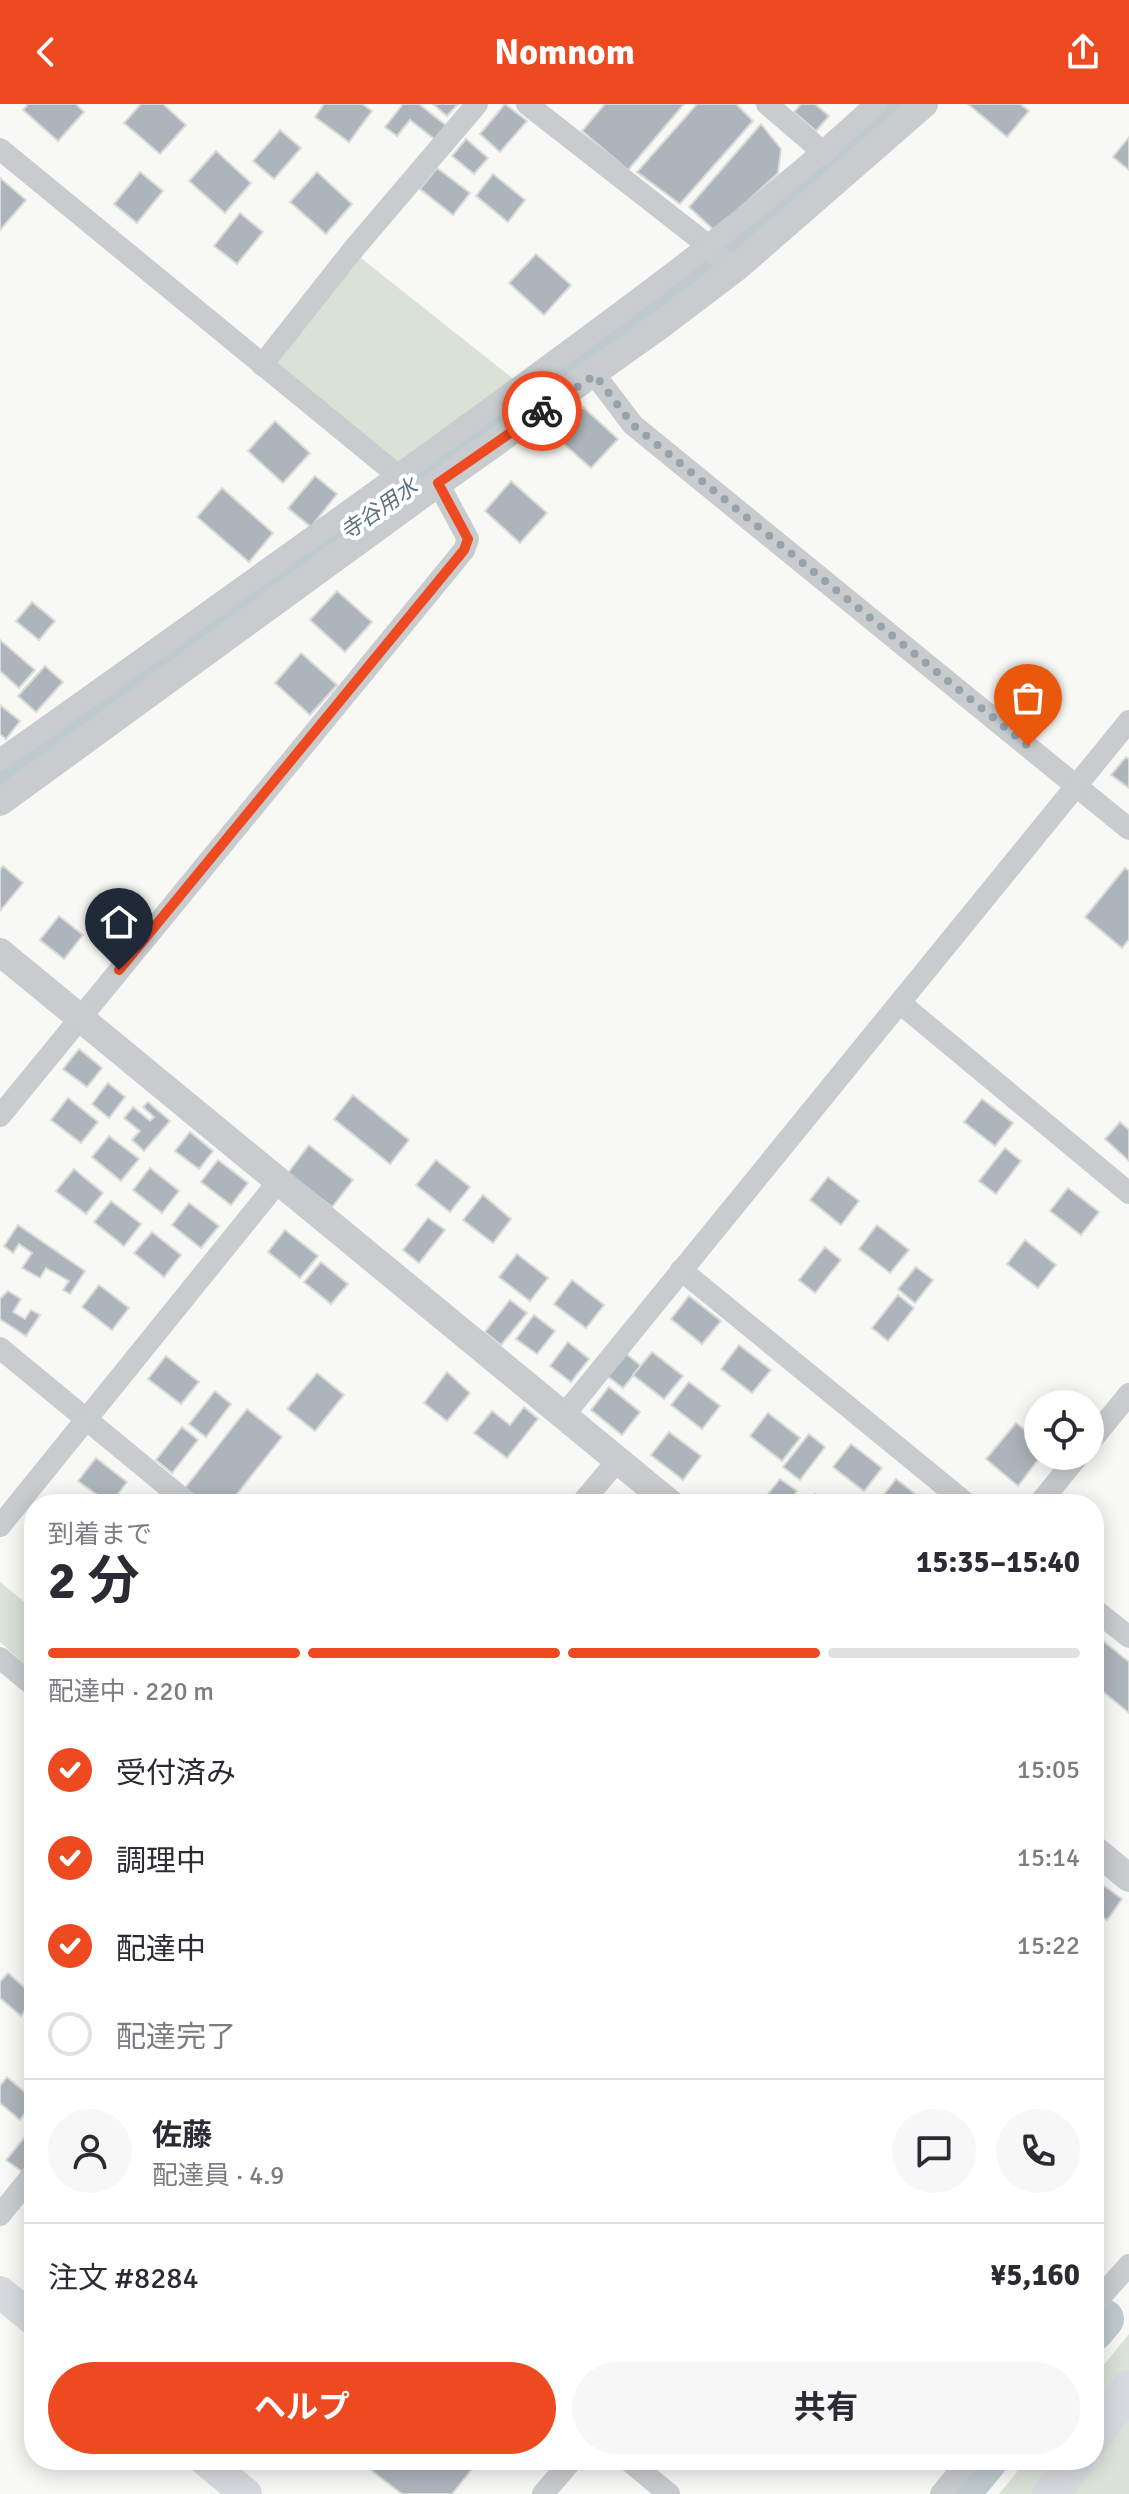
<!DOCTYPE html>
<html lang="ja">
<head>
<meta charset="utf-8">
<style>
  :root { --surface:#fff; --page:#f7f7f7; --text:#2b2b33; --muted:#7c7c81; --line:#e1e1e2; --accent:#ed4a21 }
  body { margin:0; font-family:Signika,"Noto Sans JP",sans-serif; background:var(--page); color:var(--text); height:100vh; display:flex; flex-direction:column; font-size:30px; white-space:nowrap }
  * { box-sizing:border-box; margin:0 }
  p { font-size:26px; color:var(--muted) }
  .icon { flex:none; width:44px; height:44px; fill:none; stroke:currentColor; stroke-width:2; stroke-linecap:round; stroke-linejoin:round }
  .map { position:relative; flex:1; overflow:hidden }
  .details { position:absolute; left:24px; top:1390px; width:1080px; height:976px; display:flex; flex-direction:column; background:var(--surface); border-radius:32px; box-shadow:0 4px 20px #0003 }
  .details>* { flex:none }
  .fabs { position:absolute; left:1024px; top:1286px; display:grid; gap:16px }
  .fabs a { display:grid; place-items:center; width:80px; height:80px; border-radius:50%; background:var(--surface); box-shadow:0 4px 20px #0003; font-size:40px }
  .pin { position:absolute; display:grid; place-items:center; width:68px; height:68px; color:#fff; margin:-82px -34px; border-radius:50% 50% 50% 0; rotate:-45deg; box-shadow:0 0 8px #0007 }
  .pin .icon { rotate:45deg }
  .courier { position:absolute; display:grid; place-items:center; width:80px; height:80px; margin:-40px; border:6px solid #ed4a21; border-radius:50%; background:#fff; color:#222; box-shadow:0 2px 10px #0007 }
  .summary em { font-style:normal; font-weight:700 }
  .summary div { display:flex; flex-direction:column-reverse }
  .summary { display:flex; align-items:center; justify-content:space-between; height:136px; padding:0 24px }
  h1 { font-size:52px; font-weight:700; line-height:60px }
  .bar { display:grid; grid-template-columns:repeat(4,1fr); gap:12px 8px; align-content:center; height:96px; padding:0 24px }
  .bar i { height:10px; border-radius:6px; background:var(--line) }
  .bar .current { background:var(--accent) }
  .bar p { grid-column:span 4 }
  .line { display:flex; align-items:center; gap:20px; padding:0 24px; border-top:2px solid var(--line) }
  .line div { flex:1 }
  .round { display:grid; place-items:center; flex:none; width:84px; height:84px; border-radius:42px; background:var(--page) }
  ol { padding:0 24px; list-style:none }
  li { display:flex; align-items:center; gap:24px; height:88px }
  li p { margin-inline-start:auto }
  li .icon { padding:8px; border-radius:50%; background:var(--accent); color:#fff; stroke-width:4 }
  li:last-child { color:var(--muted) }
  li i { width:44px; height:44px; border:4px solid var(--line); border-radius:50% }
  .primary-button { display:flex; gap:16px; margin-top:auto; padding:16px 24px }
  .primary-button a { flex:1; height:92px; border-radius:48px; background:var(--accent); color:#fff; font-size:32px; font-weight:700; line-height:92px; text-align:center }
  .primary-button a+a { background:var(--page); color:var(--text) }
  header { display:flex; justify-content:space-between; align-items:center; height:104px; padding:0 24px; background:var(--accent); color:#fff; font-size:36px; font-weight:700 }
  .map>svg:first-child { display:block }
  .green { fill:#dae1d6 }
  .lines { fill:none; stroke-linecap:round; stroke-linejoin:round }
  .river { stroke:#becace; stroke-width:40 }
  .building { fill:#acb5bb; stroke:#dadad8; stroke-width:2 }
  .minor { stroke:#c8cccf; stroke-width:22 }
  .tertiary { stroke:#c8cccf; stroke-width:28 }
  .secondary { stroke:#d6dade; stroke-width:32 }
  .primary { stroke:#d6dade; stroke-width:36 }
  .done { stroke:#96a3aa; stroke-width:8; stroke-dasharray:0 14.4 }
  .route { stroke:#ed4a21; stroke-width:10 }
  .labels { text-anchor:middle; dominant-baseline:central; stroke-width:8; stroke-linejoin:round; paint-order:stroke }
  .water-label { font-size:22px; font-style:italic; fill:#5c757c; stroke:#fff }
</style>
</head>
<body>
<header><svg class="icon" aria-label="back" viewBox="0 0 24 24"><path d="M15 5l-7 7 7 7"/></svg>Nomnom<svg class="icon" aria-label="share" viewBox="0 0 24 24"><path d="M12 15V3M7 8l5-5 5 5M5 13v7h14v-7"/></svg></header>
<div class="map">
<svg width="1129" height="2390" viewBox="0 0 1129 2390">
  <rect width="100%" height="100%" fill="#f8f8f5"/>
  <g class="green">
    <polygon points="868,0 922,0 741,160 0,698 0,660 408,365 262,261 352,147 521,281"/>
    <polygon points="0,1478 34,1506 34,1568 0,1538"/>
    <polygon points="1129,2230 1129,2390 1059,2390 1094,2356 1094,2273"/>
    <polygon points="1027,2356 1075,2356 1049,2390 999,2390"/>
  </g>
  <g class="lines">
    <g class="river">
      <path d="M0 672C302 458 622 251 894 0"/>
      <polyline points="1094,2227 1104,2215"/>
      <polyline points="960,2390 988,2356"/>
    </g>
  </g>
  <g class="building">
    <polygon points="28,0 76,0 84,8 58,37 23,6"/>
    <polygon points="141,0 163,0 186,21 160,50 124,19"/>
    <polygon points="324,0 362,0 372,7 349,38 315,13"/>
    <polygon points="403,0 419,0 448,23 437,37 410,16 397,32 385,23"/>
    <polygon points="433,0 458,0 447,12"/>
    <polygon points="505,0 527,17 500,48 480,30"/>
    <polygon points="605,0 684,0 628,66 582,27"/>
    <polygon points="697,0 736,0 753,17 680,100 637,68"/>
    <polygon points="801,0 815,0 829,12 816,27 794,8"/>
    <polygon points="968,0 1020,0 1029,7 1007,33"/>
    <polygon points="761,20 781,45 778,69 715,127 689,103"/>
    <polygon points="280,26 301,44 274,75 253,57"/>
    <polygon points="1129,33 1129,66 1113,53"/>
    <polygon points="466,35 488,54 474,70 452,52"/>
    <polygon points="216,47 251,79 225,109 189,77"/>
    <polygon points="437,64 470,89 453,111 420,85"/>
    <polygon points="140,68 163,87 137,119 114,100"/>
    <polygon points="317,68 352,100 326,130 290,98"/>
    <polygon points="493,70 525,96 508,118 476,92"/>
    <polygon points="0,74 26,96 0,126"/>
    <polygon points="240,109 263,128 237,160 214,142"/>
    <polygon points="536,150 571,181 544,211 509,179"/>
    <polygon points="583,303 618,335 591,364 556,333"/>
    <polygon points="275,317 310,349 283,379 248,347"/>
    <polygon points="315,372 337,390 311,423 288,404"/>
    <polygon points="511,377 547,409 520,439 485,407"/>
    <polygon points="222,384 273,429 249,458 197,413"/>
    <polygon points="337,487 372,518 345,548 310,516"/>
    <polygon points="32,498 55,517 39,536 16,517"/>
    <polygon points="0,536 35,566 19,584 0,567"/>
    <polygon points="301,549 337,581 310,611 275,579"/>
    <polygon points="45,562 63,578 36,608 18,592"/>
    <polygon points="0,601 20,617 6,635 0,630"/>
    <polygon points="1126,653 1129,655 1129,684 1111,671"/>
    <polygon points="3,762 23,779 0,807 0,766"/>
    <polygon points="1125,764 1129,767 1129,835 1122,844 1085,813"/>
    <polygon points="59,812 83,831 64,855 40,836"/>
    <polygon points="79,945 102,964 87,983 63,965"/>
    <polygon points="108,979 125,993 109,1014 92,1000"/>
    <polygon points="353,991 409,1036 390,1060 334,1015"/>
    <polygon points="68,994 98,1018 81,1039 51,1016"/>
    <polygon points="982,995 1013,1019 995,1042 964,1018"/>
    <polygon points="148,998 170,1017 144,1047 132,1036 140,1027 124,1014 133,1003 150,1017 154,1013 143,1003"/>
    <polygon points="1120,1018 1129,1026 1129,1057 1105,1035"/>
    <polygon points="190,1028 213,1047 199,1065 175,1047"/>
    <polygon points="109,1032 139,1055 121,1077 92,1053"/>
    <polygon points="309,1041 353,1076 332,1103 288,1069"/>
    <polygon points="1005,1044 1021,1057 996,1090 979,1077"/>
    <polygon points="218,1056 248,1079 231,1101 201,1078"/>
    <polygon points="436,1056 470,1083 450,1108 416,1081"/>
    <polygon points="150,1064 179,1087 162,1109 133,1086"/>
    <polygon points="74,1065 103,1089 86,1110 56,1087"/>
    <polygon points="828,1073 859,1097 841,1121 810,1096"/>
    <polygon points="1068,1084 1099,1108 1081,1131 1050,1107"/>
    <polygon points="483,1091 511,1115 493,1139 463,1116"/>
    <polygon points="111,1097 141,1120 124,1142 94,1118"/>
    <polygon points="189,1099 219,1122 201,1144 172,1121"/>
    <polygon points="428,1114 445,1126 419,1159 403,1146"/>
    <polygon points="18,1121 85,1167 70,1190 63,1186 69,1177 46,1164 40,1174 22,1164 32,1149 19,1140 13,1149 4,1142"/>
    <polygon points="877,1121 909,1146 890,1169 859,1145"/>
    <polygon points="285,1126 318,1152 300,1174 268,1148"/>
    <polygon points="152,1128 181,1151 164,1173 134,1149"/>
    <polygon points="1025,1136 1056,1161 1038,1184 1007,1160"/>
    <polygon points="825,1143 841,1156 815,1189 799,1176"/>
    <polygon points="517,1150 548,1174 530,1197 499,1173"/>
    <polygon points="321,1158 348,1180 331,1200 304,1178"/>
    <polygon points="916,1163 933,1176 915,1199 898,1185"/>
    <polygon points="572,1176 604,1201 586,1224 554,1200"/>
    <polygon points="99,1181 129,1204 112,1226 82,1203"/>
    <polygon points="8,1187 21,1195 13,1208 25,1215 31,1206 40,1211 26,1232 0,1215 0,1195"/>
    <polygon points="898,1191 914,1204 888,1237 872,1224"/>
    <polygon points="689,1192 721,1217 702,1240 671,1215"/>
    <polygon points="510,1196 527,1209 501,1241 485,1228"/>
    <polygon points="534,1211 555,1227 537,1250 516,1235"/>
    <polygon points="568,1238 589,1255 571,1278 550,1262"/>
    <polygon points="739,1241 771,1266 752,1289 721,1265"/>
    <polygon points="624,1248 641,1262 623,1284 606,1271"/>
    <polygon points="652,1248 683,1272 664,1295 633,1271"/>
    <polygon points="166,1252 199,1278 181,1300 148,1275"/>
    <polygon points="447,1268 470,1289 447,1317 424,1299"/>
    <polygon points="317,1269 344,1291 315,1327 287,1305"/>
    <polygon points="689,1278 720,1302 702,1325 671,1301"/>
    <polygon points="609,1283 640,1308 622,1331 591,1306"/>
    <polygon points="215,1287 231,1300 206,1333 189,1320"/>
    <polygon points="524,1303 538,1315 507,1354 474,1329 492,1307 510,1321"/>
    <polygon points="247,1305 282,1333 229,1400 205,1400 185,1384"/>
    <polygon points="768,1309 800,1334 782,1357 750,1332"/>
    <polygon points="1016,1319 1038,1336 1038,1352 1041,1352 1018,1382 986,1355"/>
    <polygon points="182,1323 198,1336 172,1369 156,1356"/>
    <polygon points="669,1328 701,1352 683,1376 651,1351"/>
    <polygon points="809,1330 825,1343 800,1376 783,1363"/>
    <polygon points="851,1340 882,1364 864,1387 833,1363"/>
    <polygon points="96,1354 127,1378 110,1400 78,1377"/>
    <polygon points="780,1375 797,1387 787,1400 760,1400"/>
    <polygon points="896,1375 927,1399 927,1400 878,1398"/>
    <polygon points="815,1390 828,1400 807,1400"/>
    <polygon points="1096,1531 1129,1558 1129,1609 1094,1580"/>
    <polygon points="1099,1778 1122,1795 1107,1816 1094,1807 1094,1785"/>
    <polygon points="8,1869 34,1892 21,1912 0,1894 0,1878"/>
    <polygon points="7,1973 34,1996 20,2016 0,1999 0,1982"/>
    <polygon points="24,2034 34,2042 34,2056 24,2069 6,2056"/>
    <polygon points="381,2356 479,2356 452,2390 402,2390 372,2367"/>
  </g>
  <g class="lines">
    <g class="minor">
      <polyline points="527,0 710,143 731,166"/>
      <polyline points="767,0 824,49"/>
      <polyline points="0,45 407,379"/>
      <polyline points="262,261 352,147 477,0"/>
      <polyline points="595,271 633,321 1129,725"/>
      <path d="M0 656C176 531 352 406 526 278 646 190 766 102 876 0"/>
      <polyline points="900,899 1129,1089"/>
      <polyline points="0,1012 464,446 468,435 438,379"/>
      <polyline points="681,1166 967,1400"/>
      <polyline points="0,1244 189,1400"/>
      <polyline points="564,1311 1129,617"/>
      <polyline points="1090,1338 1129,1290"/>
      <polyline points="581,1400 617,1357"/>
      <polyline points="1039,1400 1078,1352"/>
      <polyline points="0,1422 278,1078"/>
      <polyline points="1094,1505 1129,1533"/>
      <polyline points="0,1554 34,1582"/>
      <polyline points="0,2111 34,2069"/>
      <polyline points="1094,2200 1129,2161"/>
      <polyline points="628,2356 669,2390"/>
      <polyline points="543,2390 572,2356"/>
      <polyline points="941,2390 969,2356"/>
    </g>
    <g class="tertiary">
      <polyline points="0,698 420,392 659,222 738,162 924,0"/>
      <polyline points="0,848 671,1400"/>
      <polyline points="1094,1745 1129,1774"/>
    </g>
    <g class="secondary">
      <polyline points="0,2188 34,2216"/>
      <polyline points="205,2356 246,2390"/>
    </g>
    <g class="primary">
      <polyline points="1094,2333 1129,2284"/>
      <polyline points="1050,2390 1077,2356"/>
    </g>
  </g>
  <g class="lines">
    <polyline class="done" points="542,307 595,271 633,321 1028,642"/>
    <polyline class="route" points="119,866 464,446 468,435 438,379 542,307"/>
  </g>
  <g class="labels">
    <g class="water-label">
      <text transform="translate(379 405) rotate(-35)">寺谷用水</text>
    </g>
  </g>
</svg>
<div class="fabs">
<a><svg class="icon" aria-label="locate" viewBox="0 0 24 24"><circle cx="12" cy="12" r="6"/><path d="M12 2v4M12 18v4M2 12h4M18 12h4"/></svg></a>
</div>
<div class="pin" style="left:1028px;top:642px;background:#ea580c"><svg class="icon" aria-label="bag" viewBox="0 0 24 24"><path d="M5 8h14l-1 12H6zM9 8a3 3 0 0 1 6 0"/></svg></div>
<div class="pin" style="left:119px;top:866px;background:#1f2937"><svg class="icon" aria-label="home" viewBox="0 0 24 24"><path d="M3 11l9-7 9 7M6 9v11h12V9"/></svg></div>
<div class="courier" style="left:542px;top:307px"><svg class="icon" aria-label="bike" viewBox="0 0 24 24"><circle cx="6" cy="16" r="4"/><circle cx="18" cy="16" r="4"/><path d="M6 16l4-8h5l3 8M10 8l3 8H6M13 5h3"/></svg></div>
<section class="details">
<div class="summary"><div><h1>2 分</h1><p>到着まで</p></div><em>15:35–15:40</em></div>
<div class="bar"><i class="current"></i><i class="current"></i><i class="current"></i><i></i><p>配達中 · 220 m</p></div>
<ol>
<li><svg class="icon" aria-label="check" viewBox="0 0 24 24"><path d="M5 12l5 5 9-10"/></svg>受付済み<p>15:05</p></li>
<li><svg class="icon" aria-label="check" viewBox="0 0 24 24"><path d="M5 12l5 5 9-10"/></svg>調理中<p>15:14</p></li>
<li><svg class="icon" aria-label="check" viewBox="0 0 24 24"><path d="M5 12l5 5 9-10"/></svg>配達中<p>15:22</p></li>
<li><i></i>配達完了</li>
</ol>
<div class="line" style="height:144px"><a class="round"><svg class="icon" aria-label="person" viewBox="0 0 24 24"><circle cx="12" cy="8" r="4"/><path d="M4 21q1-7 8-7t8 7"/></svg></a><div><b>佐藤</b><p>配達員 · 4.9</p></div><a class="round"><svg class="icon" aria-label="chat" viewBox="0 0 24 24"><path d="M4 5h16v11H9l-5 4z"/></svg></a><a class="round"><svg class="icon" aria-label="phone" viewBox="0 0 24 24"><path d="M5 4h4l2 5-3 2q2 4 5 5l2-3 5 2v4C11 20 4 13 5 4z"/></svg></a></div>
<div class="line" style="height:104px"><div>注文 #8284</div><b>¥5,160</b></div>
<div class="primary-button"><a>ヘルプ</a><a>共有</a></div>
</section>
</div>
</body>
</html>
